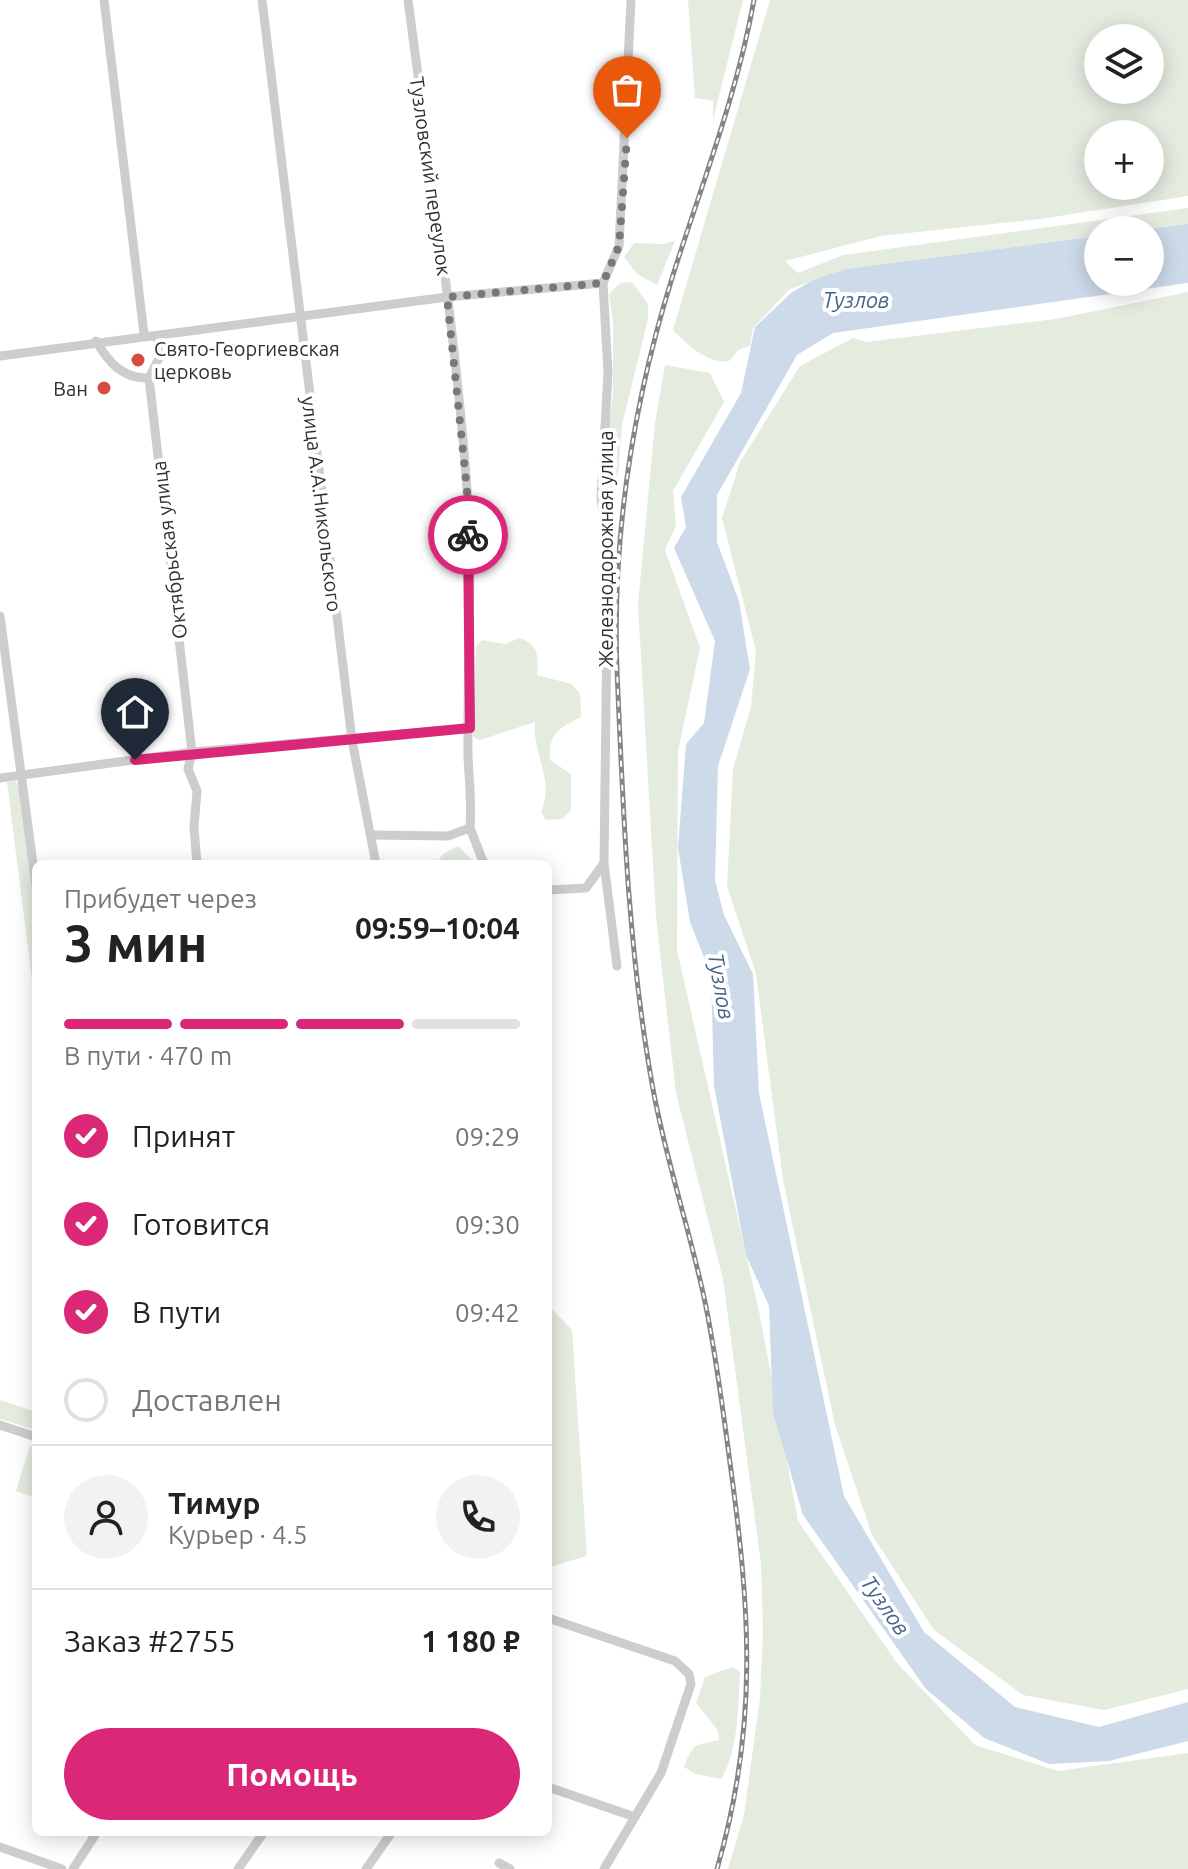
<!DOCTYPE html>
<html lang="ru">
<head>
<meta charset="utf-8">
<style>
  :root { --surface:#fff; --page:#f2f2f2; --text:#222; --muted:#767676; --line:#e0e0e0; --accent:#db2777 }
  body { margin:0; font-family:Ubuntu,sans-serif; background:var(--page); color:var(--text); height:100vh; display:flex; flex-direction:column; font-size:30px; white-space:nowrap }
  * { box-sizing:border-box; margin:0 }
  p { font-size:26px; color:var(--muted) }
  .icon { flex:none; width:44px; height:44px; fill:none; stroke:currentColor; stroke-width:2; stroke-linecap:round; stroke-linejoin:round }
  .map { position:relative; flex:1; overflow:hidden }
  .panel { position:absolute; left:32px; top:860px; width:520px; height:976px; display:flex; flex-direction:column; background:var(--surface); border-radius:12px; box-shadow:0 4px 20px #0003 }
  .panel>* { flex:none }
  .controls { position:absolute; left:1084px; top:24px; display:grid; gap:16px }
  .controls a { display:grid; place-items:center; width:80px; height:80px; border-radius:50%; background:var(--surface); box-shadow:0 4px 20px #0003; font-size:40px }
  .pin { position:absolute; display:grid; place-items:center; width:68px; height:68px; color:#fff; margin:-82px -34px; border-radius:50% 50% 50% 0; rotate:-45deg; box-shadow:0 0 8px #0007 }
  .pin .icon { rotate:45deg }
  .courier { position:absolute; display:grid; place-items:center; width:80px; height:80px; margin:-40px; border:6px solid #db2777; border-radius:50%; background:#fff; color:#222; box-shadow:0 2px 10px #0007 }
  .head em { font-style:normal; font-weight:700 }
  .head div { display:flex; flex-direction:column-reverse }
  .head { display:flex; align-items:center; justify-content:space-between; height:136px; padding:0 32px }
  h1 { font-size:52px; font-weight:700; line-height:60px }
  .bar { display:grid; grid-template-columns:repeat(4,1fr); gap:12px 8px; align-content:center; height:96px; padding:0 32px }
  .bar i { height:10px; border-radius:6px; background:var(--line) }
  .bar .current { background:var(--accent) }
  .bar p { grid-column:span 4 }
  .line { display:flex; align-items:center; gap:20px; padding:0 32px; border-top:2px solid var(--line) }
  .line div { flex:1 }
  .round { display:grid; place-items:center; flex:none; width:84px; height:84px; border-radius:42px; background:var(--page) }
  ol { padding:0 32px; list-style:none }
  li { display:flex; align-items:center; gap:24px; height:88px }
  li p { margin-inline-start:auto }
  li .icon { padding:8px; border-radius:50%; background:var(--accent); color:#fff; stroke-width:4 }
  li:last-child { color:var(--muted) }
  li i { width:44px; height:44px; border:4px solid var(--line); border-radius:50% }
  .cta { display:flex; gap:16px; margin-top:auto; padding:16px 32px }
  .cta a { flex:1; height:92px; border-radius:48px; background:var(--accent); color:#fff; font-size:32px; font-weight:700; line-height:92px; text-align:center }
  .map>svg:first-child { display:block }
  .green { fill:#e4ebdf; fill-rule:evenodd }
  .water { fill:#cddae9 }
  .lines { fill:none; stroke-linecap:round; stroke-linejoin:round }
  .minor { stroke:#cdcdcd; stroke-width:9 }
  .rail-casing { stroke:#858585; stroke-width:5 }
  .rail { stroke:#fff; stroke-width:2; stroke-dasharray:6; stroke-linecap:butt }
  .done { stroke:#787878; stroke-width:8; stroke-dasharray:0 14.4 }
  .route { stroke:#db2777; stroke-width:10 }
  .poi-dot { fill:#d64c42; stroke:#fff; stroke-width:3 }
  .labels { text-anchor:middle; dominant-baseline:central; stroke-width:8; stroke-linejoin:round; paint-order:stroke }
  .street-label { font-size:20px; fill:#303030; stroke:#fff }
  .poi-label { font-size:20px; fill:#303030; stroke:#fff; text-anchor:start }
  .water-label { font-size:22px; font-style:italic; fill:#44668b; stroke:#fff }
</style>
</head>
<body>
<div class="map">
<svg width="1188" height="1869" viewBox="0 0 1188 1869">
  <rect width="100%" height="100%" fill="#fff"/>
  <g class="green">
    <polygon points="688,0 743,0 713,120 713,101 695,98"/>
    <path d="M770 0H1188V196L1040 219 881 236 785 261 798 273 843 255 1188 208V224L1141 230H1098V236L846 269 790 289 753 328 750 346 738 350 729 361C707 364 688 345 673 330ZM1098 38H1150V90H1098ZM1098 134H1150V186H1098Z"/>
    <polygon points="675,241 657,285 637,274 624,257 634,243 664,244"/>
    <polygon points="632,282 648,304 648,319 622,425 616,498 610,506 606,499 605,461 613,393 613,322 609,294 620,283"/>
    <polygon points="1188,292 1188,1689 1104,1710 1023,1695 934,1630 872,1535 835,1425 783,1180 756,974 727,886 733,769 751,707 756,651 722,518 740,462 800,366 853,338 866,342 1056,319"/>
    <polygon points="665,365 710,373 724,402 673,491 676,526 665,550 700,648 678,751 677,950 760,1316 798,1521 897,1663 975,1745 1058,1771 1188,1753 1188,1869 728,1869 744,1815 760,1698 763,1631 761,1564 723,1279 676,1093 656,917 638,605 655,423"/>
    <path d="M519 638C538 644 539 656 537 675L571 684 580 693 581 717C559 728 548 734 550 760L571 774V810L562 819 546 820 541 812C555 779 532 754 535 722L480 740 473 737 476 646 482 640 506 644Z"/>
    <polygon points="15,781 19,787 36,919 36,1012 7,782"/>
    <polygon points="459,846 475,864 436,864 443,854"/>
    <polygon points="548,1305 572,1330 587,1556 550,1567 548,1572"/>
    <polygon points="0,1400 36,1412 36,1430 0,1419"/>
    <polygon points="30,1446 36,1448 36,1498 16,1491"/>
    <path d="M733 1667 740 1672C738 1706 739 1750 721 1779L696 1774 684 1767C694 1741 695 1746 719 1740L717 1729 696 1703 705 1677Z"/>
  </g>
  <polygon class="water" points="1188,224 1188,283 833,333 797,355 717,495 717,542 739,601 750,669 718,766 715,880 724,915 753,974 759,1093 844,1496 924,1632 1015,1707 1099,1727 1188,1702 1188,1741 1109,1761 1049,1764 984,1738 926,1689 803,1515 773,1413 769,1306 746,1255 714,1086 711,975 690,922 678,848 686,744 704,723 715,641 674,548 686,527 681,497 741,393 755,327 791,293 815,279 846,269 1098,236 1098,282 1150,282 1150,230 1141,230"/>
  <g class="lines">
    <g class="minor">
      <polyline points="104,0 144,334"/>
      <polyline points="262,0 352,740 376,864"/>
      <path d="M96 341C109 363 123 379 149 378L159 358 157 336"/>
      <polyline points="0,356 447,297 603,283"/>
      <polyline points="149,378 192,752 188,769 197,791 194,827 197,864"/>
      <polyline points="0,616 36,886"/>
      <polyline points="0,778 192,752 470,728"/>
      <polyline points="470,828 484,864"/>
      <path d="M372 835 448 836 470 828C472 803 469 781 468 756 467 667 473 578 467 489 455 325 429 162 408 0"/>
      <polyline points="548,890 586,888 604,863"/>
      <polyline points="617,966 604,863 608,551 601,498 608,373 603,283 619,246 631,0"/>
      <polyline points="0,1425 36,1437"/>
      <polyline points="548,1618 675,1661 689,1674 691,1684 661,1773 604,1869"/>
      <polyline points="548,1787 635,1817"/>
      <polyline points="0,1847 62,1869"/>
      <polyline points="499,1863 510,1869"/>
      <polyline points="73,1869 97,1832"/>
      <polyline points="238,1869 264,1832"/>
      <polyline points="366,1869 392,1832"/>
    </g>
    <defs>
      <path id="rail" d="M717 1869C759 1724 750 1609 730 1463 723 1409 716 1355 705 1302 690 1230 666 1161 653 1089 628 952 623 809 617 670 612 536 633 403 673 275 702 183 737 95 754 0"/>
    </defs>
    <use href="#rail" class="rail-casing"/>
    <use href="#rail" class="rail"/>
  </g>
  <g class="lines">
    <polyline class="done" points="468,535 467,490 447,297 603,283 619,246 627,138"/>
    <polyline class="route" points="135,760 470,728 468,535"/>
  </g>
  <g class="poi-dot">
    <circle cx="138" cy="360" r="8"/>
    <circle cx="104" cy="388" r="8"/>
  </g>
  <g class="labels">
    <g class="street-label">
      <text transform="translate(431 176) rotate(82)">Тузловский переулок</text>
      <text transform="translate(322 504) rotate(83)">улица А.А.Никольского</text>
      <text transform="translate(605 549) rotate(-90)">Железнодорожная улица</text>
      <text transform="translate(169 550) rotate(-97)">Октябрьская улица</text>
    </g>
    <g class="poi-label">
      <text x="154" y="348">Свято-Георгиевская<tspan x="154" dy="23">церковь</tspan></text>
      <text x="88" y="388" text-anchor="end">Ван</text>
    </g>
    <g class="water-label">
      <text x="856" y="299">Тузлов</text>
      <text transform="translate(722 986) rotate(80)">Тузлов</text>
      <text transform="translate(886 1605) rotate(55)">Тузлов</text>
    </g>
  </g>
</svg>
<div class="controls">
<a><svg class="icon" aria-label="layers" viewBox="0 0 24 24"><path d="M12 4l9 5-9 5-9-5zM3 14l9 5 9-5"/></svg></a>
<a>+</a>
<a>−</a>
</div>
<div class="pin" style="left:627px;top:138px;background:#ea580c"><svg class="icon" aria-label="bag" viewBox="0 0 24 24"><path d="M5 8h14l-1 12H6zM9 8a3 3 0 0 1 6 0"/></svg></div>
<div class="pin" style="left:135px;top:760px;background:#1f2937"><svg class="icon" aria-label="home" viewBox="0 0 24 24"><path d="M3 11l9-7 9 7M6 9v11h12V9"/></svg></div>
<div class="courier" style="left:468px;top:535px"><svg class="icon" aria-label="bike" viewBox="0 0 24 24"><circle cx="6" cy="16" r="4"/><circle cx="18" cy="16" r="4"/><path d="M6 16l4-8h5l3 8M10 8l3 8H6M13 5h3"/></svg></div>
<section class="panel">
<div class="head"><div><h1>3 мин</h1><p>Прибудет через</p></div><em>09:59–10:04</em></div>
<div class="bar"><i class="current"></i><i class="current"></i><i class="current"></i><i></i><p>В пути · 470 m</p></div>
<ol>
<li><svg class="icon" aria-label="check" viewBox="0 0 24 24"><path d="M5 12l5 5 9-10"/></svg>Принят<p>09:29</p></li>
<li><svg class="icon" aria-label="check" viewBox="0 0 24 24"><path d="M5 12l5 5 9-10"/></svg>Готовится<p>09:30</p></li>
<li><svg class="icon" aria-label="check" viewBox="0 0 24 24"><path d="M5 12l5 5 9-10"/></svg>В пути<p>09:42</p></li>
<li><i></i>Доставлен</li>
</ol>
<div class="line" style="height:144px"><a class="round"><svg class="icon" aria-label="person" viewBox="0 0 24 24"><circle cx="12" cy="8" r="4"/><path d="M4 21q1-7 8-7t8 7"/></svg></a><div><b>Тимур</b><p>Курьер · 4.5</p></div><a class="round"><svg class="icon" aria-label="phone" viewBox="0 0 24 24"><path d="M5 4h4l2 5-3 2q2 4 5 5l2-3 5 2v4C11 20 4 13 5 4z"/></svg></a></div>
<div class="line" style="height:104px"><div>Заказ #2755</div><b>1 180 ₽</b></div>
<div class="cta"><a>Помощь</a></div>
</section>
</div>
</body>
</html>
